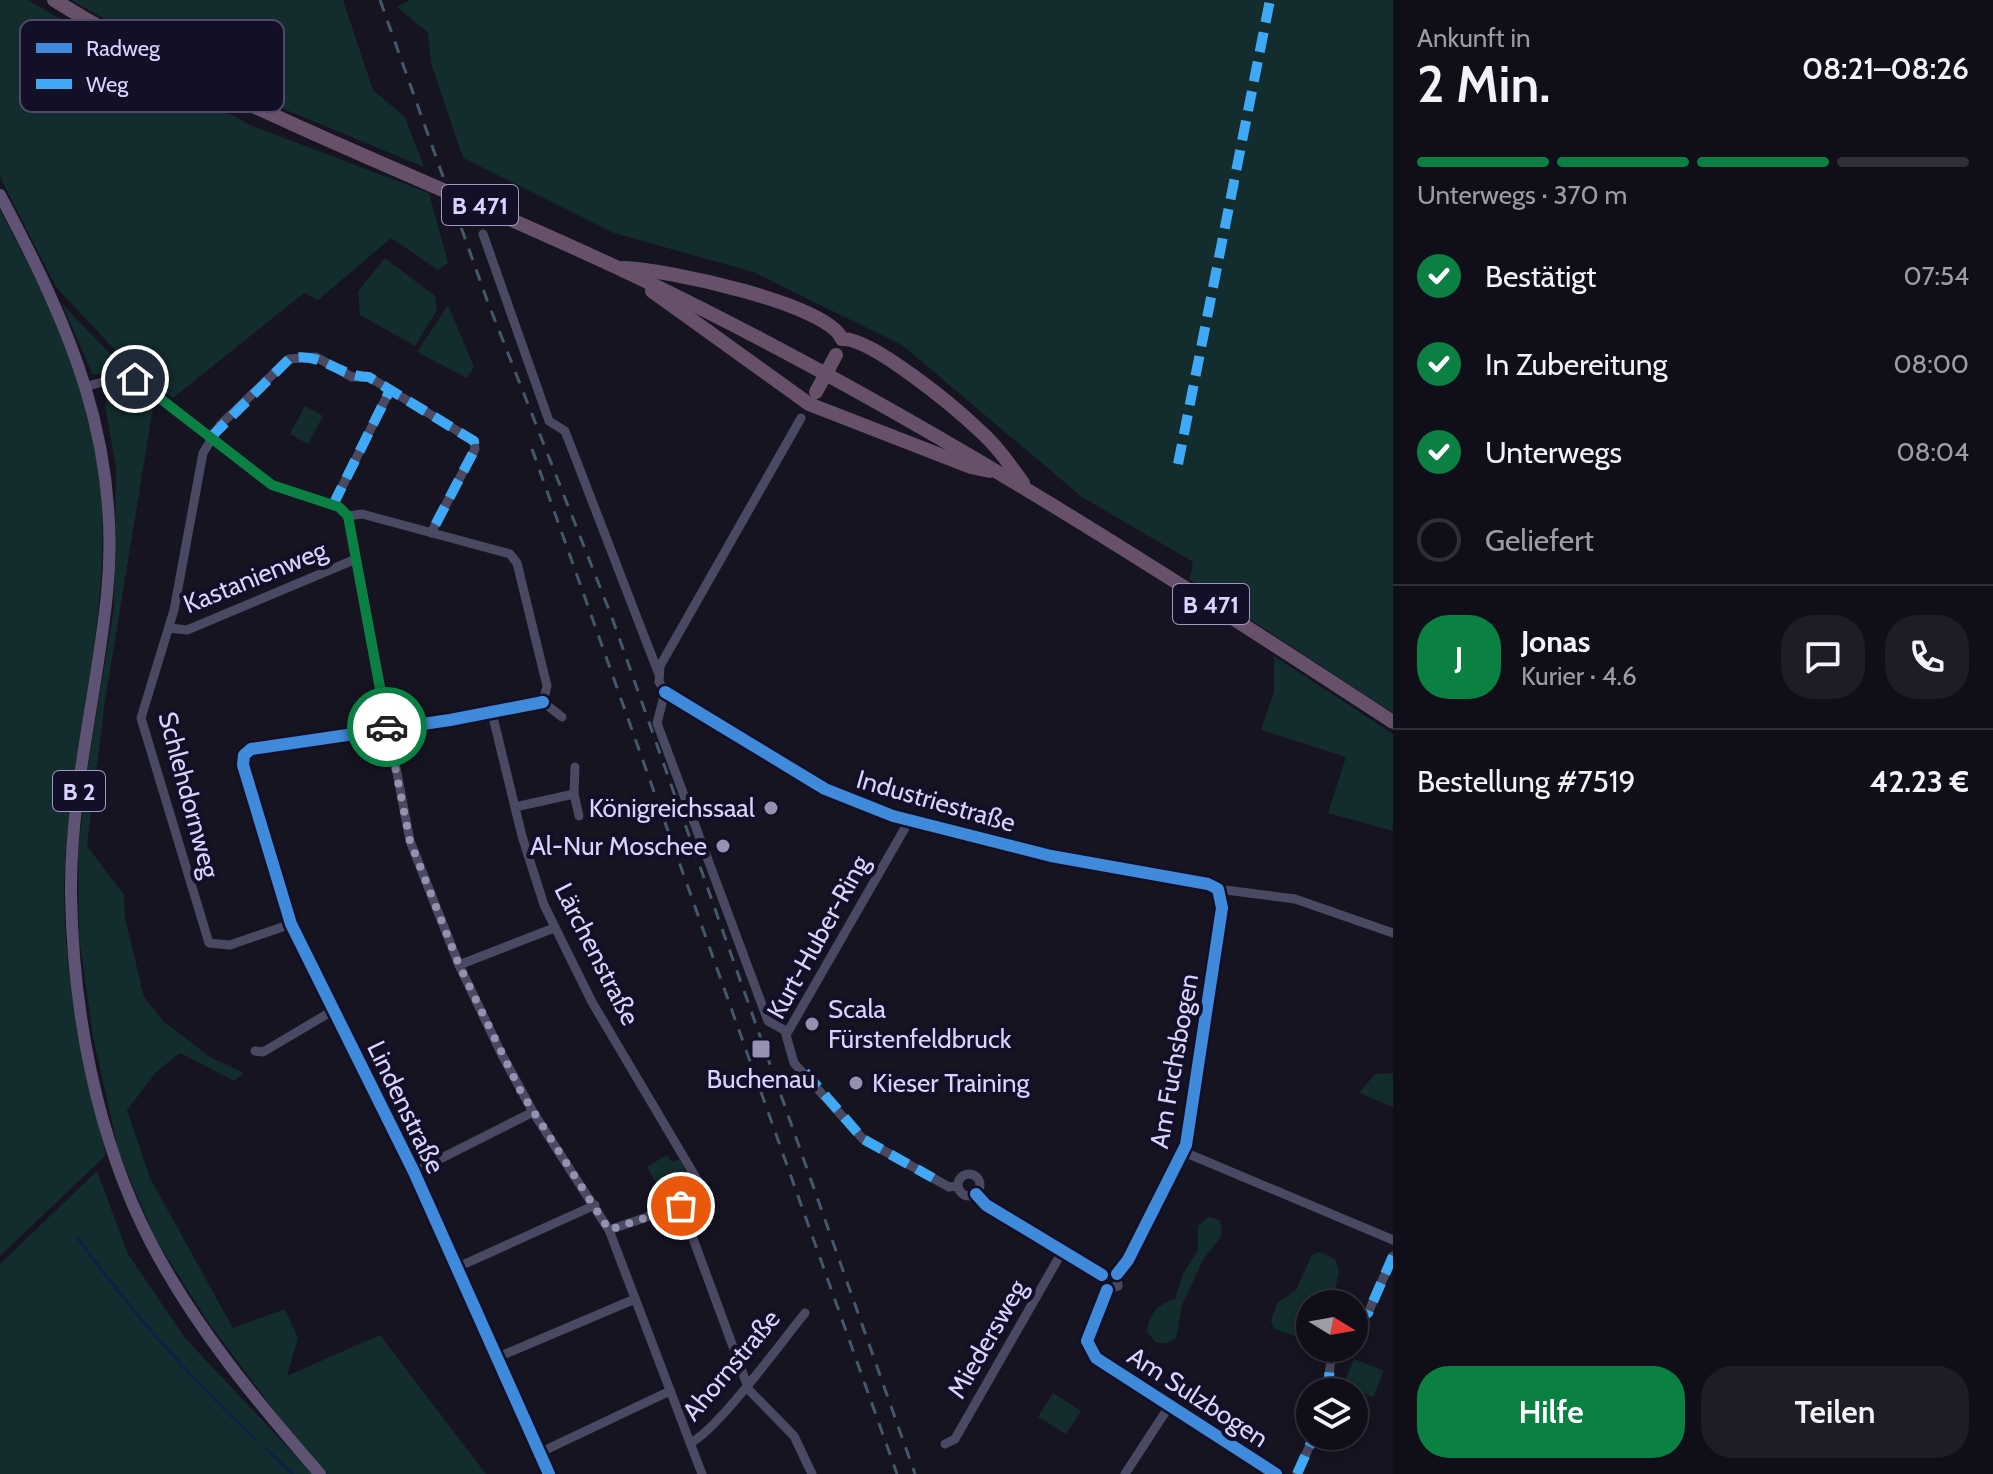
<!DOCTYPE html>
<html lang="de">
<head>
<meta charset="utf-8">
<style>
  :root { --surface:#100f19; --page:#1e1d26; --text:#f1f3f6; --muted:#9c9ca2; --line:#302f38; --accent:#0b8043 }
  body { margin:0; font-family:Cabin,sans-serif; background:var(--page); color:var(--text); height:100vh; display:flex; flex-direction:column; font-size:30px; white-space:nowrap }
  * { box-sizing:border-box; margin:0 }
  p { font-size:26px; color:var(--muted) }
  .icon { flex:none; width:44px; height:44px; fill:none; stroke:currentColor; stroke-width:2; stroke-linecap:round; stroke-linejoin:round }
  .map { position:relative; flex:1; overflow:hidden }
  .details { display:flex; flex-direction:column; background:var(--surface); width:600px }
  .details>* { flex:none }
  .needle { width:52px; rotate:101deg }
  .buttons { position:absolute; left:1296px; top:1290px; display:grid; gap:16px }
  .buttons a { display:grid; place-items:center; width:72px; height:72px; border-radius:50%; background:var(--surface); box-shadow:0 4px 12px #0003,0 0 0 2px var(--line); font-size:40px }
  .pin { position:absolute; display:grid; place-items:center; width:68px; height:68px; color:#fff; margin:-34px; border:4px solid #fff; border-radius:50%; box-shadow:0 2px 8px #0007 }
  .courier { position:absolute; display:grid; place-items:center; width:80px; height:80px; margin:-40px; border:6px solid #0b8043; border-radius:50%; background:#fff; color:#222; box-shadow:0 2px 10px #0007 }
  .overview em { font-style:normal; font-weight:600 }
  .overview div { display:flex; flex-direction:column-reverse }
  .overview { display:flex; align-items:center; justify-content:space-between; height:136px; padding:0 24px }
  h1 { font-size:52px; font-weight:600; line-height:60px }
  .bar { display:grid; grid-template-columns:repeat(4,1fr); gap:12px 8px; align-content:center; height:96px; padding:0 24px }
  .bar i { height:10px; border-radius:6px; background:var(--line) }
  .bar .current { background:var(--accent) }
  .bar p { grid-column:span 4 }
  .line { display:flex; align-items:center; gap:20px; padding:0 24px; border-top:2px solid var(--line) }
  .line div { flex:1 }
  .round { display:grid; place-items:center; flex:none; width:84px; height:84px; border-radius:32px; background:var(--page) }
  ol { padding:0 24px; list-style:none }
  li { display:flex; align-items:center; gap:24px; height:88px }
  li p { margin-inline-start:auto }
  li .icon { padding:8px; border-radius:50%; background:var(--accent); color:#fff; stroke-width:4 }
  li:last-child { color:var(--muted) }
  li i { width:44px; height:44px; border:4px solid var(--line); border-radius:50% }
  .cta { display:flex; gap:16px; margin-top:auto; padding:16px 24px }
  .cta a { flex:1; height:92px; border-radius:32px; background:var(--accent); color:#fff; font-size:32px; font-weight:600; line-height:92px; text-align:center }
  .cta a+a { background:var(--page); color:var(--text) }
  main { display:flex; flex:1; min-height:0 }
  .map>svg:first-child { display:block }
  .green { fill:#132c2d }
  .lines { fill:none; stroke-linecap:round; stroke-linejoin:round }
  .stream { stroke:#0d2144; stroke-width:3 }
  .minor { stroke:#4a4962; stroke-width:9 }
  .major { stroke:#5e5373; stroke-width:12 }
  .highway { stroke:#67516a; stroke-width:14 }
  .rail { stroke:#43596b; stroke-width:3; stroke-dasharray:12 10; stroke-linecap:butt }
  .highway-bridge { stroke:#67516a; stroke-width:14 }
  .quiet { stroke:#3fa9f5; stroke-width:10; stroke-dasharray:20 10; stroke-linecap:butt }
  .cycleway-casing { stroke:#130f26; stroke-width:17 }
  .cycleway { stroke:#408adc; stroke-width:12 }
  .done { stroke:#9591b1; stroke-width:8; stroke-dasharray:0 14.4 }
  .route { stroke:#0b8043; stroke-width:10 }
  .poi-dot { fill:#9591b1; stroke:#130f26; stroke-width:3 }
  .labels { text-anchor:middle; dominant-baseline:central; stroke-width:8; stroke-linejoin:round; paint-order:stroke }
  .shield { fill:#130f26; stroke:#9e99be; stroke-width:2 }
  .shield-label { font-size:24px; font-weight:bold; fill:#d9d4ff }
  .street-label { font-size:26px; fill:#d9d4ff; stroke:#130f26 }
  .poi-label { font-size:26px; fill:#d9d4ff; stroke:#130f26; text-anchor:end }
  .key { fill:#130f26; stroke:#4e4a67; stroke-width:2 }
  .key-label { font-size:22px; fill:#d9d4ff }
</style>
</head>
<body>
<main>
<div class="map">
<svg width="1393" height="1474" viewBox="0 0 1393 1474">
  <rect width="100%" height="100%" fill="#161421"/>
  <g class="green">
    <polygon points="0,0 28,0 126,58 250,125 429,193 448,263 438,270 391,238 318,300 304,293 173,398 129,365 56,287 0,177"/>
    <polygon points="71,0 343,0 373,90 405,117 424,167 209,78"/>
    <polygon points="410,0 1393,0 1393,713 1190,580 1193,562 1082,497 902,345 753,272 614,233 463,158 431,63 428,33 397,7"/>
    <path d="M0 210C43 291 88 377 99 469 114 596 77 723 66 849 57 952 82 1056 106 1155L0 1256Z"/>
    <polygon points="385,258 435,296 437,310 415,346 360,315 358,291"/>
    <polygon points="62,304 125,369 93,375"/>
    <polygon points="448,305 474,367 467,378 417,352"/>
    <polygon points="128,385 133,387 130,400 138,401 141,392 154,402 105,701 87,846 124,895 125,918 144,997 164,1022 210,1057 244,1073 234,1081 180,1053 157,1071 127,1110 150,1178 233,1328 285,1309 298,1338 287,1376 380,1335 486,1474 327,1474 288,1429 208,1322 155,1238 119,1153 93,1037 79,937 78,851 89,758 114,608 116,468 105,405 113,389"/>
    <polygon points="305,406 323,416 308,444 290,434"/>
    <polygon points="1274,656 1393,734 1393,831 1328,813 1346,757 1261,730 1274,692"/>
    <polygon points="1393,1073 1393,1107 1359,1093 1375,1074"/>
    <polygon points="667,1155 672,1162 679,1159 695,1187 666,1200 647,1167"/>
    <polygon points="97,1171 128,1254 185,1338 313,1474 0,1474 0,1264"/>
    <path d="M1208 1217 1220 1220 1222 1235 1203 1260 1182 1305 1176 1338 1167 1343H1157L1147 1332C1150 1312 1157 1305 1175 1299L1183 1274 1198 1250V1226Z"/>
    <polygon points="1319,1252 1335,1259 1339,1272 1335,1290 1310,1304 1297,1337 1274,1329 1271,1321 1277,1303 1296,1290 1312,1255"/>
    <polygon points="1354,1359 1384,1371 1373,1397 1343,1385"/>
    <polygon points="1053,1393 1081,1411 1066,1434 1038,1417"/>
  </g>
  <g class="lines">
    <g class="stream">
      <path d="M77 1237C132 1313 187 1375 255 1439"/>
      <polyline points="265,1448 292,1474"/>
    </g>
    <g class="minor">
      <polyline points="483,234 549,421 565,431 658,672"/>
      <polyline points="88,386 117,378 135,379 272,485 339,507 348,516"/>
      <polyline points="801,418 660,666 659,682 665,692 825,789 893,816 1051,856 1208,884 1218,889 1295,899 1393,933"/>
      <polyline points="333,505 390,390"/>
      <polyline points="348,516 410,841 459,965 502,1055 533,1112 609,1230 702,1474"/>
      <polyline points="348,516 362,514 510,554 517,563 547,686 543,702"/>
      <polyline points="169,628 187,630 356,559"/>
      <polyline points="665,692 657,723 768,1021 786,1031"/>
      <polyline points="543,702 450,720 251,749 244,755 243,765 291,924 414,1172 549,1474"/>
      <polyline points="543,702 562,717"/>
      <polyline points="492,713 522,836 544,905 592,1002 705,1193 700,1199 609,1230"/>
      <polyline points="574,794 579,816"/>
      <polyline points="515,807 574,794 575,767"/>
      <polyline points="909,821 786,1035 794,1063 863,1139 949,1187 958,1186"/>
      <polyline points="291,924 230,945 209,943 141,718 174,610 203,453 220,425 289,359 316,357 352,377 369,377 474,441 475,449 431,533"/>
      <polyline points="459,965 554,928"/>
      <polyline points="255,1051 263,1052 334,1010"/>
      <polyline points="1184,1152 1393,1240"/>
      <polyline points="414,1172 533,1112"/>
      <circle cx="969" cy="1185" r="11"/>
      <polyline points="976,1194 986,1205 1102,1275"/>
      <polyline points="681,1206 749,1390 794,1436 812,1474"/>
      <polyline points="458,1267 595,1205"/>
      <polyline points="1117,1274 1128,1260 1186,1145 1222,908 1218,889"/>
      <polyline points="1107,1290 1087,1341 1096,1358 1276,1474"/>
      <polyline points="1107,1290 1118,1286 1117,1274"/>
      <polyline points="1354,1323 1368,1313 1393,1256"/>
      <polyline points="498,1357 635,1299"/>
      <path d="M1326 1392C1332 1377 1326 1363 1337 1348"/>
      <path d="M690 1443C717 1431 782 1341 805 1313"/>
      <polyline points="945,1444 955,1439 1062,1252"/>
      <polyline points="539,1453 670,1391"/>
      <polyline points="1125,1474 1170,1405"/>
      <polyline points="1297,1474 1314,1436"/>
    </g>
    <path class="major" d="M0 195C69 325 122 443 107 594 97 694 70 793 71 894 73 1011 96 1136 150 1241 194 1326 257 1402 320 1474"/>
    <g class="highway">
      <path d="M54 0C237 113 441 183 635 276 900 403 1147 561 1393 722"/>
      <path d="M623 268C663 269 827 303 842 339 871 337 957 409 980 431 997 446 1010 465 1023 483"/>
      <polyline points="652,291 809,404 971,467 990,471"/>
    </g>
    <g class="rail">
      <polyline points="380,0 487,300 611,615 915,1474"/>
      <polyline points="532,449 897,1474"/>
    </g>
    <polyline class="highway-bridge" points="816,392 836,355"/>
    <g class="quiet">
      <path d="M211 437 289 359C321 350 338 377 369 377L474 441 475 449 431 533"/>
      <polyline points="1178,464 1270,0"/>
      <polyline points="333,505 390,390"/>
      <polyline points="805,1072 863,1139 933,1178"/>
      <polyline points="1354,1323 1368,1313 1393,1256"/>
      <path d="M1326 1392C1332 1377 1326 1363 1337 1348"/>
      <polyline points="1297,1474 1314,1436"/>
    </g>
    <defs>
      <g id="cycleway">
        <polyline points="665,692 825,789 893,816 1051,856 1208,884 1218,889 1222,908 1186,1145 1128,1260 1117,1274"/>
        <polyline points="543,702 450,720 251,749 244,755 243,765 291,924 414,1172 549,1474"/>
        <polyline points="976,1194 986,1205 1102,1275"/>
        <polyline points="1107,1290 1087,1341 1096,1358 1276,1474"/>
      </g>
    </defs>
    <use href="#cycleway" class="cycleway-casing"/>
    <use href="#cycleway" class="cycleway"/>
  </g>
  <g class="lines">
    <polyline class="done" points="387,727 410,841 459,965 521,1092 609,1230 681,1206"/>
    <polyline class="route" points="135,379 272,485 339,507 348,516 387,727"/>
  </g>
  <g class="poi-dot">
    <circle cx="771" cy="808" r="8"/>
    <circle cx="723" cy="846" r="8"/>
    <circle cx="812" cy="1024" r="8"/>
    <rect x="751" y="1039" width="20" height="20" rx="4"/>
    <circle cx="856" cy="1083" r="8"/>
  </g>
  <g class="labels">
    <g class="shield">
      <rect x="442" y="185" width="76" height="40" rx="6"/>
      <rect x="1173" y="584" width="76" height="40" rx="6"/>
      <rect x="53" y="771" width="52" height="40" rx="6"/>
    </g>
    <g class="shield-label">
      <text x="480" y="205">B 471</text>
      <text x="1211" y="604">B 471</text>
      <text x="79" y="791">B 2</text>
    </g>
    <g class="street-label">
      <text transform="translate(255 577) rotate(-22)">Kastanienweg</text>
      <text transform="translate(189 795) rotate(75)">Schlehdornweg</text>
      <text transform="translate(936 801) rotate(16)">Industriestraße</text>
      <text transform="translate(818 937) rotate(-61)">Kurt-Huber-Ring</text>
      <text transform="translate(597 954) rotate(63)">Lärchenstraße</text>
      <text transform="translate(1174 1061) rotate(-80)">Am Fuchsbogen</text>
      <text transform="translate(406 1107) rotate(64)">Lindenstraße</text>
      <text transform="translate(987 1339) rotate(-60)">Miedersweg</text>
      <text transform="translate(731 1365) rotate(-50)">Ahornstraße</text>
      <text transform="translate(1198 1397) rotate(33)">Am Sulzbogen</text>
    </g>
    <g class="poi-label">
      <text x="755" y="808">Königreichssaal</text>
      <text x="707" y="846">Al-Nur Moschee</text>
      <text x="828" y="1009" text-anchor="start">Scala<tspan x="828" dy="30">Fürstenfeldbruck</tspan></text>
      <text x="761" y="1079" text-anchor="middle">Buchenau</text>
      <text x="872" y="1083" text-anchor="start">Kieser Training</text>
    </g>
  </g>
  <rect x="20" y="20" width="264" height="92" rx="12" class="key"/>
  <rect x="36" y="43" width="36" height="10" fill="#408adc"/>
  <rect x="36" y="79" width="36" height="10" fill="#3fa9f5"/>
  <g class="key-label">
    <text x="86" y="56">Radweg</text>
    <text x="86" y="92">Weg</text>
  </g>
</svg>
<div class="buttons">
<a><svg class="needle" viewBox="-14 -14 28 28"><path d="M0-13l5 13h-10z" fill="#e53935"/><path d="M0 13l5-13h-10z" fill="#9c9ca2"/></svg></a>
<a><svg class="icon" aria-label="layers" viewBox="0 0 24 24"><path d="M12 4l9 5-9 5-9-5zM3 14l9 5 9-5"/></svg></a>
</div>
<div class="pin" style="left:681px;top:1206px;background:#ea580c"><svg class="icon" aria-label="bag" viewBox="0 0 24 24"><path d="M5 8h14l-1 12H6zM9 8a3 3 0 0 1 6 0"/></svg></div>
<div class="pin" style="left:135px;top:379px;background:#1f2937"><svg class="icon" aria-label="home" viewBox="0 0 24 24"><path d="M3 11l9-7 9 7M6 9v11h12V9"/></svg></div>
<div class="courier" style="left:387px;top:727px"><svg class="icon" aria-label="car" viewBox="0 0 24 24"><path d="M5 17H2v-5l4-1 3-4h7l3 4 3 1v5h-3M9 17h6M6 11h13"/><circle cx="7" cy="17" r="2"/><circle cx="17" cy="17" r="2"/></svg></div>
</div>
<section class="details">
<div class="overview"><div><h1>2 Min.</h1><p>Ankunft in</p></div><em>08:21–08:26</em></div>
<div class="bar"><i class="current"></i><i class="current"></i><i class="current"></i><i></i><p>Unterwegs · 370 m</p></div>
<ol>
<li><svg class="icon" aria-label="check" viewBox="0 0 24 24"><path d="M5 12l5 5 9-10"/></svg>Bestätigt<p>07:54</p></li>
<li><svg class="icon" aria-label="check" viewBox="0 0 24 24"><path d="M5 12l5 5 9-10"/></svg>In Zubereitung<p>08:00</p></li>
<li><svg class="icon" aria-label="check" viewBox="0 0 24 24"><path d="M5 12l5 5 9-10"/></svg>Unterwegs<p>08:04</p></li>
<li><i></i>Geliefert</li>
</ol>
<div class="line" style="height:144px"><b class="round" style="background:var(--accent);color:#fff">J</b><div><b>Jonas</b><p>Kurier · 4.6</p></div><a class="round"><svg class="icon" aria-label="chat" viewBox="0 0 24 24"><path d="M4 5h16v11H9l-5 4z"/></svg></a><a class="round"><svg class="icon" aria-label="phone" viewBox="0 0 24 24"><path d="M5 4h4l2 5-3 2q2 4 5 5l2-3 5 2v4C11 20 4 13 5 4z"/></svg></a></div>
<div class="line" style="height:104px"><div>Bestellung #7519</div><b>42.23 €</b></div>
<div class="cta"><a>Hilfe</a><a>Teilen</a></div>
</section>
</main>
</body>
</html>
